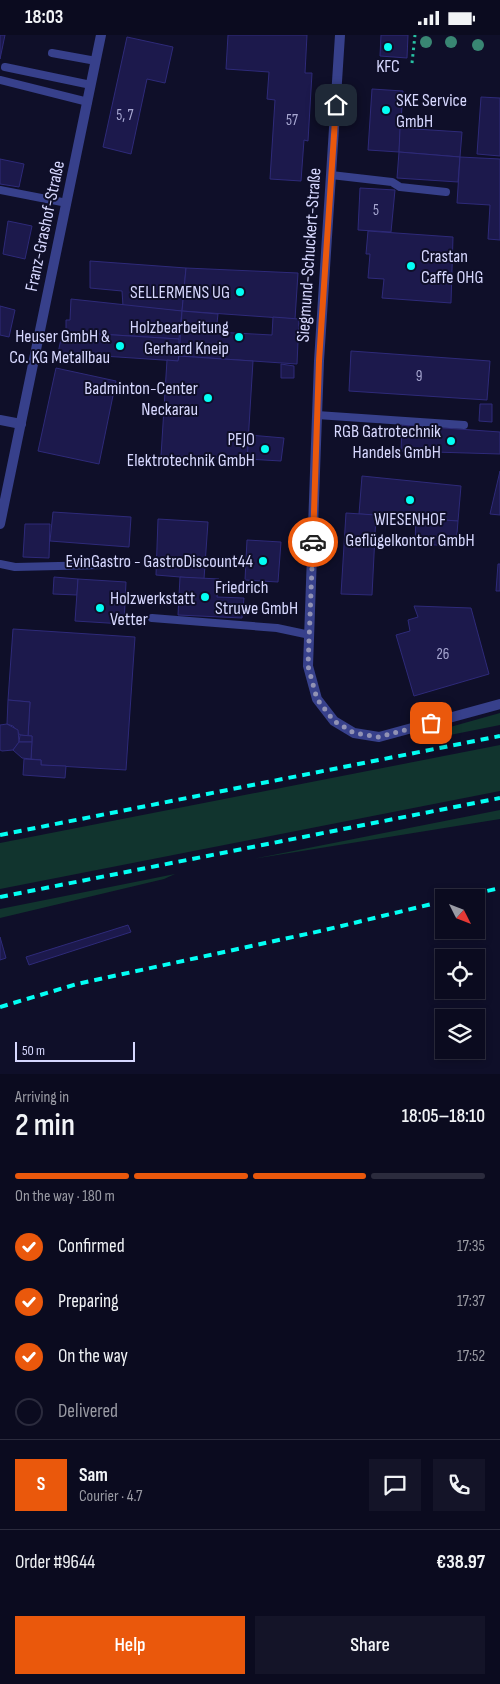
<!DOCTYPE html>
<html lang="en">
<head>
<meta charset="utf-8">
<style>
  :root { --surface:#0b0b1f; --page:#141428; --text:#f1f3f6; --muted:#9a9ba4; --line:#2b2b3d; --accent:#ea580c }
  body { margin:0; font-family:"Sofia Sans Condensed",sans-serif; background:var(--page); color:var(--text); height:100vh; display:flex; flex-direction:column; font-size:19px; white-space:nowrap }
  * { box-sizing:border-box; margin:0 }
  p { font-size:16px; color:var(--muted) }
  .icon { flex:none; width:28px; height:28px; fill:none; stroke:currentColor; stroke-width:2; stroke-linecap:round; stroke-linejoin:round }
  .map { position:relative; height:1039px; overflow:hidden }
  .drawer { display:flex; flex-direction:column; background:var(--surface); flex:1 }
  .drawer>* { flex:none }
  .needle { width:32px; rotate:132deg }
  .tools { position:absolute; left:435px; top:854px; display:grid; gap:10px }
  .tools a { display:grid; place-items:center; width:50px; height:50px; border-radius:0px; background:var(--surface); box-shadow:0 2px 8px #0003,0 0 0 1px var(--line); font-size:25px }
  .scale { position:absolute; left:15px; bottom:12px; width:120px; box-sizing:border-box; padding-left:5px; border:2px solid #d7d8ff; border-top:0; font-size:14px; line-height:18px; white-space:nowrap; color:#d7d8ff; -webkit-text-stroke:4px #0f0f29; paint-order:stroke }
  .pin { position:absolute; display:grid; place-items:center; width:42px; height:42px; color:#fff; margin:-21px; border-radius:10px; box-shadow:0 2px 8px #0006 }
  .courier { position:absolute; display:grid; place-items:center; width:50px; height:50px; margin:-25px; border:4px solid #ea580c; border-radius:50%; background:#fff; color:#222; box-shadow:0 1px 6px #0007 }
  .summary em { font-style:normal; font-weight:600 }
  .summary div { display:flex; flex-direction:column-reverse }
  .summary { display:flex; align-items:center; justify-content:space-between; height:85px; padding:0 15px }
  h1 { font-size:32px; font-weight:600; line-height:38px }
  .bar { display:grid; grid-template-columns:repeat(4,1fr); gap:8px 5px; align-content:center; height:60px; padding:0 15px }
  .bar i { height:6px; border-radius:4px; background:var(--line) }
  .bar .active { background:var(--accent) }
  .bar p { grid-column:span 4 }
  .line { display:flex; align-items:center; gap:12px; padding:0 15px; border-top:1px solid var(--line) }
  .line div { flex:1 }
  .round { display:grid; place-items:center; flex:none; width:52px; height:52px; border-radius:0px; background:var(--page) }
  ol { padding:0 15px; list-style:none }
  li { display:flex; align-items:center; gap:15px; height:55px }
  li p { margin-inline-start:auto }
  li .icon { padding:5px; border-radius:50%; background:var(--accent); color:#fff; stroke-width:4 }
  li:last-child { color:var(--muted) }
  li i { width:28px; height:28px; border:2px solid var(--line); border-radius:50% }
  .primary-button { display:flex; gap:10px; margin-top:auto; padding:10px 15px }
  .primary-button a { flex:1; height:58px; border-radius:0px; background:var(--accent); color:#fff; font-size:20px; font-weight:600; line-height:58px; text-align:center }
  .primary-button a+a { background:var(--page); color:var(--text) }
  .status { display:flex; justify-content:space-between; align-items:center; height:35px; padding:0 25px; background:var(--surface); direction:ltr }
  .status svg { height:14px; fill:currentColor }
  .map>svg:first-child { display:block }
  .green { fill:#11342e }
  .building { fill:#1c194c; stroke:#2e2a79 }
  .lines { fill:none; stroke-linecap:round; stroke-linejoin:round }
  .path { stroke:#28c2a3; stroke-width:3; stroke-dasharray:2.5 4; stroke-linecap:butt }
  .service { stroke:#37408b; stroke-width:8 }
  .minor { stroke:#37408b; stroke-width:10 }
  .rail { stroke:#03fff4; stroke-width:4; stroke-dasharray:8 6; stroke-linecap:butt }
  .tree { fill:#398673 }
  .done { stroke:#9192b4; stroke-width:5; stroke-dasharray:0 9 }
  .route { stroke:#ea580c; stroke-width:6 }
  .poi-dot { fill:#03fff4; stroke:#0f0f29; stroke-width:2 }
  .labels { text-anchor:middle; dominant-baseline:central; stroke-width:4; stroke-linejoin:round; paint-order:stroke }
  .number-label { font-size:15px; fill:#a8a8d2 }
  .poi-label { font-size:18px; fill:#d7d8ff; stroke:#0f0f29; text-anchor:end }
  .street-label { font-size:18px; fill:#d7d8ff; stroke:#0f0f29 }
</style>
</head>
<body>
<div class="status"><b>18:03</b><svg viewBox="0 0 49 12"><path d="M0 12V9h3v3zM5 12V6h3v6zM10 12V3h3v9zM15 12V0h3v12zM26 1h20v11H26zM47 4h2v5h-2z"/></svg></div>
<div class="map">
<svg width="500" height="1039" viewBox="0 0 500 1039">
  <rect width="100%" height="100%" fill="#0f0f29"/>
  <g class="green">
    <polygon points="500,678 500,690 415,707 411,703"/>
    <polygon points="500,710 500,756 0,854 0,808"/>
    <polygon points="500,775 500,784 253,824"/>
    <polygon points="175,839 164,844 0,883 0,874"/>
  </g>
  <g class="building">
    <polygon points="0,0 5,0 0,24"/>
    <polygon points="228,0 307,0 305,38 312,38 308,106 304,105 301,146 270,144 275,65 267,64 269,37 226,34"/>
    <polygon points="381,0 408,0 407,23 380,21"/>
    <polygon points="127,2 173,12 165,48 147,44 131,119 103,112"/>
    <polygon points="372,54 403,56 399,117 368,115"/>
    <polygon points="481,62 500,63 500,121 477,119"/>
    <polygon points="400,93 462,97 460,122 399,117"/>
    <polygon points="399,117 460,122 458,147 397,143"/>
    <polygon points="460,122 500,124 500,205 488,204 490,170 457,168"/>
    <polygon points="0,124 24,129 19,152 0,149"/>
    <polygon points="360,153 395,155 391,197 358,195"/>
    <polygon points="8,186 32,191 25,224 3,219"/>
    <polygon points="368,196 453,202 451,268 382,263 384,244 368,243 370,219 366,219"/>
    <polygon points="90,226 186,233 182,276 123,271 122,256 90,253"/>
    <polygon points="186,233 298,238 295,284 182,276"/>
    <polygon points="71,264 182,276 179,304 66,297 66,285 70,285"/>
    <polygon points="0,271 15,275 9,302 0,300"/>
    <polygon points="182,276 218,279 216,297 272,300 273,282 299,284 297,329 179,321"/>
    <polygon points="66,297 179,304 179,321 178,326 58,318 61,304 65,304"/>
    <polygon points="351,316 490,326 487,365 349,356"/>
    <polygon points="179,321 253,326 247,424 161,421 167,325 178,326"/>
    <polygon points="281,329 294,331 294,343 281,343"/>
    <polygon points="56,333 116,346 99,429 38,416"/>
    <polygon points="480,369 492,369 492,387 479,386"/>
    <polygon points="402,390 500,397 500,419 401,416"/>
    <polygon points="249,400 284,403 281,426 247,424"/>
    <polygon points="500,436 500,480 490,479"/>
    <polygon points="362,441 461,451 458,486 359,479"/>
    <polygon points="53,477 131,482 129,512 50,506"/>
    <polygon points="346,478 376,480 372,560 341,559"/>
    <polygon points="416,483 458,486 456,511 415,509"/>
    <polygon points="158,484 208,487 204,544 156,540"/>
    <polygon points="25,489 50,489 49,523 23,522"/>
    <polygon points="247,505 281,507 278,547 245,545"/>
    <polygon points="498,529 500,529 500,556 496,556"/>
    <polygon points="54,542 78,544 77,560 53,559"/>
    <polygon points="180,542 219,544 217,562 244,563 242,583 178,580"/>
    <polygon points="78,544 126,547 124,589 75,586"/>
    <polygon points="414,571 471,573 489,639 414,661 396,600 410,596 408,585 418,582"/>
    <polygon points="13,594 135,602 126,735 41,730 41,725 31,724 32,701 28,701 30,667 8,665"/>
    <polygon points="8,665 30,667 28,701 20,700 13,691 7,689"/>
    <polygon points="7,689 18,695 19,707 13,715 2,716 0,715 0,690"/>
    <polygon points="20,700 32,701 32,707 19,707"/>
    <polygon points="19,707 32,707 31,724 22,723 13,715"/>
    <polygon points="24,724 41,725 41,730 66,731 65,743 23,740"/>
    <polygon points="128,890 131,897 29,930 26,922"/>
    <polygon points="0,902 6,923 0,925"/>
  </g>
  <g class="lines">
    <polyline class="path" points="412,28 415,0"/>
    <g class="service">
      <polyline points="52,18 96,26"/>
      <polyline points="5,32 91,50"/>
      <polyline points="0,45 88,67"/>
      <polyline points="331,140 392,147 400,152 446,157"/>
      <polyline points="0,155 67,168"/>
      <polyline points="317,380 464,390"/>
      <polyline points="0,529 15,532 102,530"/>
      <polyline points="152,583 277,593 310,600"/>
    </g>
    <g class="minor">
      <polyline points="340,0 319,326 308,631 317,664 334,686 354,698 379,702 500,669"/>
      <polyline points="0,385 21,389"/>
      <polyline points="0,489 101,0"/>
    </g>
    <g class="rail">
      <polyline points="0,800 500,701"/>
      <polyline points="0,862 500,763"/>
      <polyline points="460,862 500,853"/>
      <polyline points="0,972 77,949 325,895 444,866"/>
    </g>
  </g>
  <g class="tree">
    <circle cx="426" cy="7" r="6"/>
    <circle cx="451" cy="7" r="6"/>
    <circle cx="478" cy="10" r="6"/>
  </g>
  <g class="lines">
    <polyline class="done" points="313,507 308,631 317,664 334,686 354,698 379,702 431,688"/>
    <polyline class="route" points="313,507 319,326 336,70"/>
  </g>
  <g class="poi-dot">
    <circle cx="388" cy="12" r="5"/>
    <circle cx="386" cy="75" r="5"/>
    <circle cx="411" cy="231" r="5"/>
    <circle cx="240" cy="257" r="5"/>
    <circle cx="239" cy="302" r="5"/>
    <circle cx="120" cy="311" r="5"/>
    <circle cx="208" cy="363" r="5"/>
    <circle cx="451" cy="406" r="5"/>
    <circle cx="265" cy="414" r="5"/>
    <circle cx="410" cy="465" r="5"/>
    <circle cx="263" cy="526" r="5"/>
    <circle cx="205" cy="562" r="5"/>
    <circle cx="100" cy="573" r="5"/>
  </g>
  <g class="labels">
    <g class="number-label">
      <text x="125" y="80">5, 7</text>
      <text x="292" y="85">57</text>
      <text x="376" y="175">5</text>
      <text x="419" y="341">9</text>
      <text x="443" y="619">26</text>
    </g>
    <g class="poi-label">
      <text x="388" y="31" text-anchor="middle">KFC</text>
      <text x="396" y="65" text-anchor="start">SKE Service<tspan x="396" dy="21">GmbH</tspan></text>
      <text x="421" y="221" text-anchor="start">Crastan<tspan x="421" dy="21">Caffe OHG</tspan></text>
      <text x="230" y="257">SELLERMENS UG</text>
      <text x="229" y="292">Holzbearbeitung<tspan x="229" dy="21">Gerhard Kneip</tspan></text>
      <text x="110" y="301">Heuser GmbH &amp;<tspan x="110" dy="21">Co. KG Metallbau</tspan></text>
      <text x="198" y="353">Badminton-Center<tspan x="198" dy="21">Neckarau</tspan></text>
      <text x="441" y="396">RGB Gatrotechnik<tspan x="441" dy="21">Handels GmbH</tspan></text>
      <text x="255" y="404">PEJO<tspan x="255" dy="21">Elektrotechnik GmbH</tspan></text>
      <text x="410" y="484" text-anchor="middle">WIESENHOF<tspan x="410" dy="21">Geflügelkontor GmbH</tspan></text>
      <text x="253" y="526">EvinGastro - GastroDiscount44</text>
      <text x="215" y="552" text-anchor="start">Friedrich<tspan x="215" dy="21">Struwe GmbH</tspan></text>
      <text x="110" y="563" text-anchor="start">Holzwerkstatt<tspan x="110" dy="21">Vetter</tspan></text>
    </g>
    <g class="street-label">
      <text transform="translate(45 191) rotate(-78)">Franz-Grashof-Straße</text>
      <text transform="translate(309 220) rotate(-86)">Siegmund-Schuckert-Straße</text>
    </g>
  </g>
</svg>
<div class="tools">
<a><svg class="needle" viewBox="-14 -14 28 28"><path d="M0-13l5 13h-10z" fill="#e53935"/><path d="M0 13l5-13h-10z" fill="#9a9ba4"/></svg></a>
<a><svg class="icon" aria-label="locate" viewBox="0 0 24 24"><circle cx="12" cy="12" r="6"/><path d="M12 2v4M12 18v4M2 12h4M18 12h4"/></svg></a>
<a><svg class="icon" aria-label="layers" viewBox="0 0 24 24"><path d="M12 4l9 5-9 5-9-5zM3 14l9 5 9-5"/></svg></a>
</div>
<div class="scale">50 m</div>
<div class="pin" style="left:431px;top:688px;background:#ea580c"><svg class="icon" aria-label="bag" viewBox="0 0 24 24"><path d="M5 8h14l-1 12H6zM9 8a3 3 0 0 1 6 0"/></svg></div>
<div class="pin" style="left:336px;top:70px;background:#1f2937"><svg class="icon" aria-label="home" viewBox="0 0 24 24"><path d="M3 11l9-7 9 7M6 9v11h12V9"/></svg></div>
<div class="courier" style="left:313px;top:507px"><svg class="icon" aria-label="car" viewBox="0 0 24 24"><path d="M5 17H2v-5l4-1 3-4h7l3 4 3 1v5h-3M9 17h6M6 11h13"/><circle cx="7" cy="17" r="2"/><circle cx="17" cy="17" r="2"/></svg></div>
</div>
<section class="drawer">
<div class="summary"><div><h1>2 min</h1><p>Arriving in</p></div><em>18:05–18:10</em></div>
<div class="bar"><i class="active"></i><i class="active"></i><i class="active"></i><i></i><p>On the way · 180 m</p></div>
<ol>
<li><svg class="icon" aria-label="check" viewBox="0 0 24 24"><path d="M5 12l5 5 9-10"/></svg>Confirmed<p>17:35</p></li>
<li><svg class="icon" aria-label="check" viewBox="0 0 24 24"><path d="M5 12l5 5 9-10"/></svg>Preparing<p>17:37</p></li>
<li><svg class="icon" aria-label="check" viewBox="0 0 24 24"><path d="M5 12l5 5 9-10"/></svg>On the way<p>17:52</p></li>
<li><i></i>Delivered</li>
</ol>
<div class="line" style="height:90px"><b class="round" style="background:var(--accent);color:#fff">S</b><div><b>Sam</b><p>Courier · 4.7</p></div><a class="round"><svg class="icon" aria-label="chat" viewBox="0 0 24 24"><path d="M4 5h16v11H9l-5 4z"/></svg></a><a class="round"><svg class="icon" aria-label="phone" viewBox="0 0 24 24"><path d="M5 4h4l2 5-3 2q2 4 5 5l2-3 5 2v4C11 20 4 13 5 4z"/></svg></a></div>
<div class="line" style="height:65px"><div>Order #9644</div><b>€38.97</b></div>
<div class="primary-button"><a>Help</a><a>Share</a></div>
</section>
</body>
</html>
